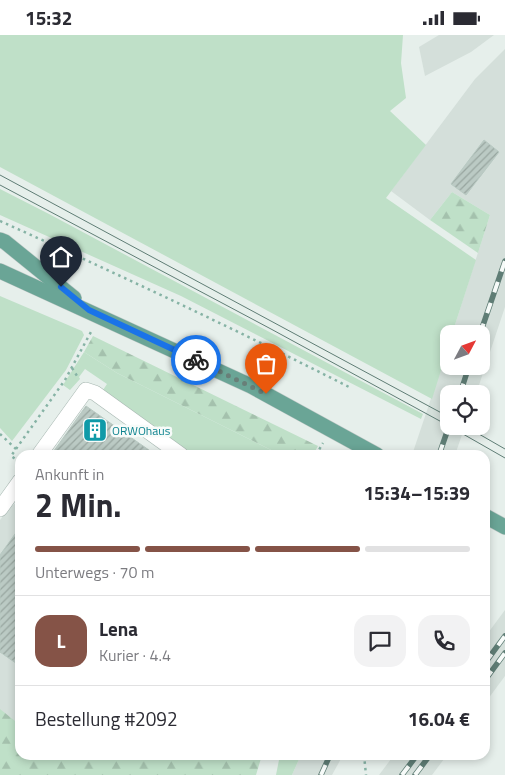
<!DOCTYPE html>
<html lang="de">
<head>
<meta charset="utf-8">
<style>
  :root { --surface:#fff; --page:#f2f2f3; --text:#2b2b33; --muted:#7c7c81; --line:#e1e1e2; --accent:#855347 }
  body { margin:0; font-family:"Titillium Web",sans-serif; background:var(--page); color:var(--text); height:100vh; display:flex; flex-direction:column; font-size:19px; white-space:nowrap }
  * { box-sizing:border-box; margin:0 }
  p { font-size:16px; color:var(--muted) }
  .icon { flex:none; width:28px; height:28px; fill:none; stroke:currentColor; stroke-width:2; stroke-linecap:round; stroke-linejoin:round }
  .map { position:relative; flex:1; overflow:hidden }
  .drawer { position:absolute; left:15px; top:415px; width:475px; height:310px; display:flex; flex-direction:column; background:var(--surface); border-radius:15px; box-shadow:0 2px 8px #0003 }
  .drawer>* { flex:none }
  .needle { width:32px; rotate:49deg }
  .buttons { position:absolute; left:440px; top:290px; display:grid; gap:10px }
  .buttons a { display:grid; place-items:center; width:50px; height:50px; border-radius:10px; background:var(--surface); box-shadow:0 2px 8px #0003; font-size:25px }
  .pin { position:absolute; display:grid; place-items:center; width:42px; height:42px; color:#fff; margin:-51px -21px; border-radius:50% 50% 50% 0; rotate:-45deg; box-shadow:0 0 5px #0007 }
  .pin .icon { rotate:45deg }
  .courier { position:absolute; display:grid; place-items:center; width:50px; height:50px; margin:-25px; border:4px solid #1a73e8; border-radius:50%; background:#fff; color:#222; box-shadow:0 1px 6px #0007 }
  .head em { font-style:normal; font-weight:700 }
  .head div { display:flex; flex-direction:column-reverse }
  .head { display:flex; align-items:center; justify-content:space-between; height:85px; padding:0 20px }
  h1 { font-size:32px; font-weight:700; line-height:38px }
  .bar { display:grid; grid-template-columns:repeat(4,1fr); gap:8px 5px; align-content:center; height:60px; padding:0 20px }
  .bar i { height:6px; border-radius:4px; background:var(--line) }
  .bar .selected { background:var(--accent) }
  .bar p { grid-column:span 4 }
  .line { display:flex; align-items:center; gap:12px; padding:0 20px; border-top:1px solid var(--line) }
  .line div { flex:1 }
  .round { display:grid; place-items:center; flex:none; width:52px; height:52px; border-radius:15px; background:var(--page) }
  .status { display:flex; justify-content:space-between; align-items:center; height:35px; padding:0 25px; background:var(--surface); direction:ltr }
  .status svg { height:14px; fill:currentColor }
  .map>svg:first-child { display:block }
  .built { fill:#d4dfda }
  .green { fill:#bfe0c8 }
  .forest { fill:url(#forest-firs) }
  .building { fill:url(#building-hatch); stroke:#b8c9c2 }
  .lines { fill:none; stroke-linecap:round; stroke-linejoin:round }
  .minor-casing { stroke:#a8b8b2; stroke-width:16 }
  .major-casing { stroke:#c2cac8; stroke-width:16 }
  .path { stroke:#86b3a5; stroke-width:2.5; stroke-dasharray:2.5 4; stroke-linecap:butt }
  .minor { stroke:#fff; stroke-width:15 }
  .major { stroke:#6aa596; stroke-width:15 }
  .tram { stroke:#5f7d75; stroke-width:1 }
  .rail-casing { stroke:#5f7d75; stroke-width:5.5 }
  .rail { stroke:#f7fbf9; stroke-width:4; stroke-dasharray:11; stroke-linecap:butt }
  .done { stroke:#687f78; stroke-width:5; stroke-dasharray:0 9 }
  .route { stroke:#1a73e8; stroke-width:6 }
  .labels { text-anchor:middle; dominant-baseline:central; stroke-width:5; stroke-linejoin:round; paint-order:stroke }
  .culture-label { font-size:12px; fill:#0d838f; stroke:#f7fbf9; text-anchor:start }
</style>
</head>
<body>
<div class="status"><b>15:32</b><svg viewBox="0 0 49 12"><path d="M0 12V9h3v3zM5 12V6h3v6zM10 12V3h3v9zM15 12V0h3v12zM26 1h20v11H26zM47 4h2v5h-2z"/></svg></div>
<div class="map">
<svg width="505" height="740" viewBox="0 0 505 740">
  <defs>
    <pattern id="forest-firs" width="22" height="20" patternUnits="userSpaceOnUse" patternTransform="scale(1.25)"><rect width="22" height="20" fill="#bfe0c8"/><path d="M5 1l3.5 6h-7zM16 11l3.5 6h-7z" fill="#a4c1ad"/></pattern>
    <pattern id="building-hatch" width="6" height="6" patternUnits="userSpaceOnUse" patternTransform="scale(1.25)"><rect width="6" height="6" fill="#bbcac4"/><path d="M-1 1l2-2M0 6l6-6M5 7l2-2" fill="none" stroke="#98a6a0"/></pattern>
  </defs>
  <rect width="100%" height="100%" fill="#e6efeb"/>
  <g class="built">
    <polygon points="439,0 494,0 471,17 425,41 419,12"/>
    <polygon points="505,14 505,272 476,359 449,359 449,391 465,391 455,420 412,420 449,310 449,331 481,331 481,299 452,299 490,180 452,157 430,185 391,156 475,44"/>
    <polygon points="20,465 20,704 0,689 0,485 10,472"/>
    <polygon points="505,575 505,641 485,668 485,602"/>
    <polygon points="301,720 343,720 332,740 292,740"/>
    <polygon points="394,720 447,720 432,740 379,740"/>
  </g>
  <g class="green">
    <polygon points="0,0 403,0 401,28 406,63 390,76 426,110 386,163 476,225 452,299 449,299 449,310 432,364 0,132"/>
    <polygon points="0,154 49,179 423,379 421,384 181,261 0,180"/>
    <polygon points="0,261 82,296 84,300 66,335 12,406 0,393"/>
    <polygon points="84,317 117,338 281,420 185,420 101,358 107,349 85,334 79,342 80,344 70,355 63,350"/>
    <polygon points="280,720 301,720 292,740 276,740"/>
  </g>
  <g class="forest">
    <polygon points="452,157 490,180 478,218 430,185"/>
    <polygon points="93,301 318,411 313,420 281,420 117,338 84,317"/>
    <polygon points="0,674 20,690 20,720 262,720 256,740 0,740"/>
  </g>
  <g class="building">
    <polygon points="484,105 499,117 466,160 451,149"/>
    <polygon points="86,371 156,420 51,420"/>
    <polygon points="20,492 20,631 0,617 0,520"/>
  </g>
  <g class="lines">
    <defs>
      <g id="minor">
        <polyline points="39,420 86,355 95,358 181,420"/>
        <polyline points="0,474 20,446"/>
      </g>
      <g id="major">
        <polyline points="0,205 5,207 74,263"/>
        <polyline points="0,236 251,351 377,420"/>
        <polyline points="485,481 505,492"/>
      </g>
    </defs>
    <use href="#minor" class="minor-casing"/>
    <use href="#major" class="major-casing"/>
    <g class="path">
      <path d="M0 186C118 239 235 294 351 353"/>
      <polyline points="72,333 79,344"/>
      <polyline points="0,399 16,414"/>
      <polyline points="316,420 323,408"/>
      <polyline points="20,427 11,421 65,345 92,295"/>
      <polyline points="364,720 366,740"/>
    </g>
    <use href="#minor" class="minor"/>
    <use href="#major" class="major"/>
    <g class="tram">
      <polyline points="0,140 449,382"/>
      <polyline points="0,150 271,294 449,391"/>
      <polyline points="449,391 505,423"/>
      <polyline points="465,391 505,414"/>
    </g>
    <defs>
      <g id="rail">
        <polyline points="480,299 505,226"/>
        <polyline points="460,359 469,331"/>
        <polyline points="439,420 449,391"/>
        <polyline points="485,628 505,601"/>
        <polyline points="485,645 505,618"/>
        <polyline points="321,740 330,720"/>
        <polyline points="402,740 417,720"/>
        <polyline points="415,740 430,720"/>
      </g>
    </defs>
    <use href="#rail" class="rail-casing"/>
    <use href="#rail" class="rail"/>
  </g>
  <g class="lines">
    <polyline class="done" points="196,325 266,359"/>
    <polyline class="route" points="61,252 89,275 196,325"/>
  </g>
  <defs>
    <symbol id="building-square" viewBox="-11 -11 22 22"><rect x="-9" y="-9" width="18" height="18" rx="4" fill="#0f9aa8" stroke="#f7fbf9"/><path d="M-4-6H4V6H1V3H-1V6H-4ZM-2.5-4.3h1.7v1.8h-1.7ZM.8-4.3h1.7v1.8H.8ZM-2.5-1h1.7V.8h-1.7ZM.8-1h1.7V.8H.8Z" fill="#fff"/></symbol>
  </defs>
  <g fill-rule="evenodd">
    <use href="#building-square" x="81" y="381" width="28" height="28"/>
  </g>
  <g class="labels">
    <g class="culture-label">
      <text x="112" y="395">ORWOhaus</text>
    </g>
  </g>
</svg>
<div class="buttons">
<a><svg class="needle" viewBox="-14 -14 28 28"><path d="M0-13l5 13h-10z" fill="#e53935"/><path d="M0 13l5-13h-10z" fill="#7c7c81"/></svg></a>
<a><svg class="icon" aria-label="locate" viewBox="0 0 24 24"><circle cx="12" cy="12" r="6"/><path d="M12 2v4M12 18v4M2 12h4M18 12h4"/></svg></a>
</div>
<div class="pin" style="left:266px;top:359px;background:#ea580c"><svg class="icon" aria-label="bag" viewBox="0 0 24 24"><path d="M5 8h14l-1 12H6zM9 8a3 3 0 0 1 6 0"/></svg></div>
<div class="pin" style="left:61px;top:252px;background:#1f2937"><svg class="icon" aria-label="home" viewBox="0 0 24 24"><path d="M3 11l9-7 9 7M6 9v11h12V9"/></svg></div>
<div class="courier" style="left:196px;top:325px"><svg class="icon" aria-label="bike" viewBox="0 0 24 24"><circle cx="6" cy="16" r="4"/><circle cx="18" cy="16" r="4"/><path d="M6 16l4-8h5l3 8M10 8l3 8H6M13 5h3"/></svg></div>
<section class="drawer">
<div class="head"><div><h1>2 Min.</h1><p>Ankunft in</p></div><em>15:34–15:39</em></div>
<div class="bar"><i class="selected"></i><i class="selected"></i><i class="selected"></i><i></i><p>Unterwegs · 70 m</p></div>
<div class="line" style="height:90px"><b class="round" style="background:var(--accent);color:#fff">L</b><div><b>Lena</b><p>Kurier · 4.4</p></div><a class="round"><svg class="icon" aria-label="chat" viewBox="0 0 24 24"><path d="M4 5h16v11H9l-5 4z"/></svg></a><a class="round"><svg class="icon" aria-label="phone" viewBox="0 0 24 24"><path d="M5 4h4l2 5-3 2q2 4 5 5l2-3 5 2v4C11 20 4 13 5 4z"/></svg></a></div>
<div class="line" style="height:65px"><div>Bestellung #2092</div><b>16.04 €</b></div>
</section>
</div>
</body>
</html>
